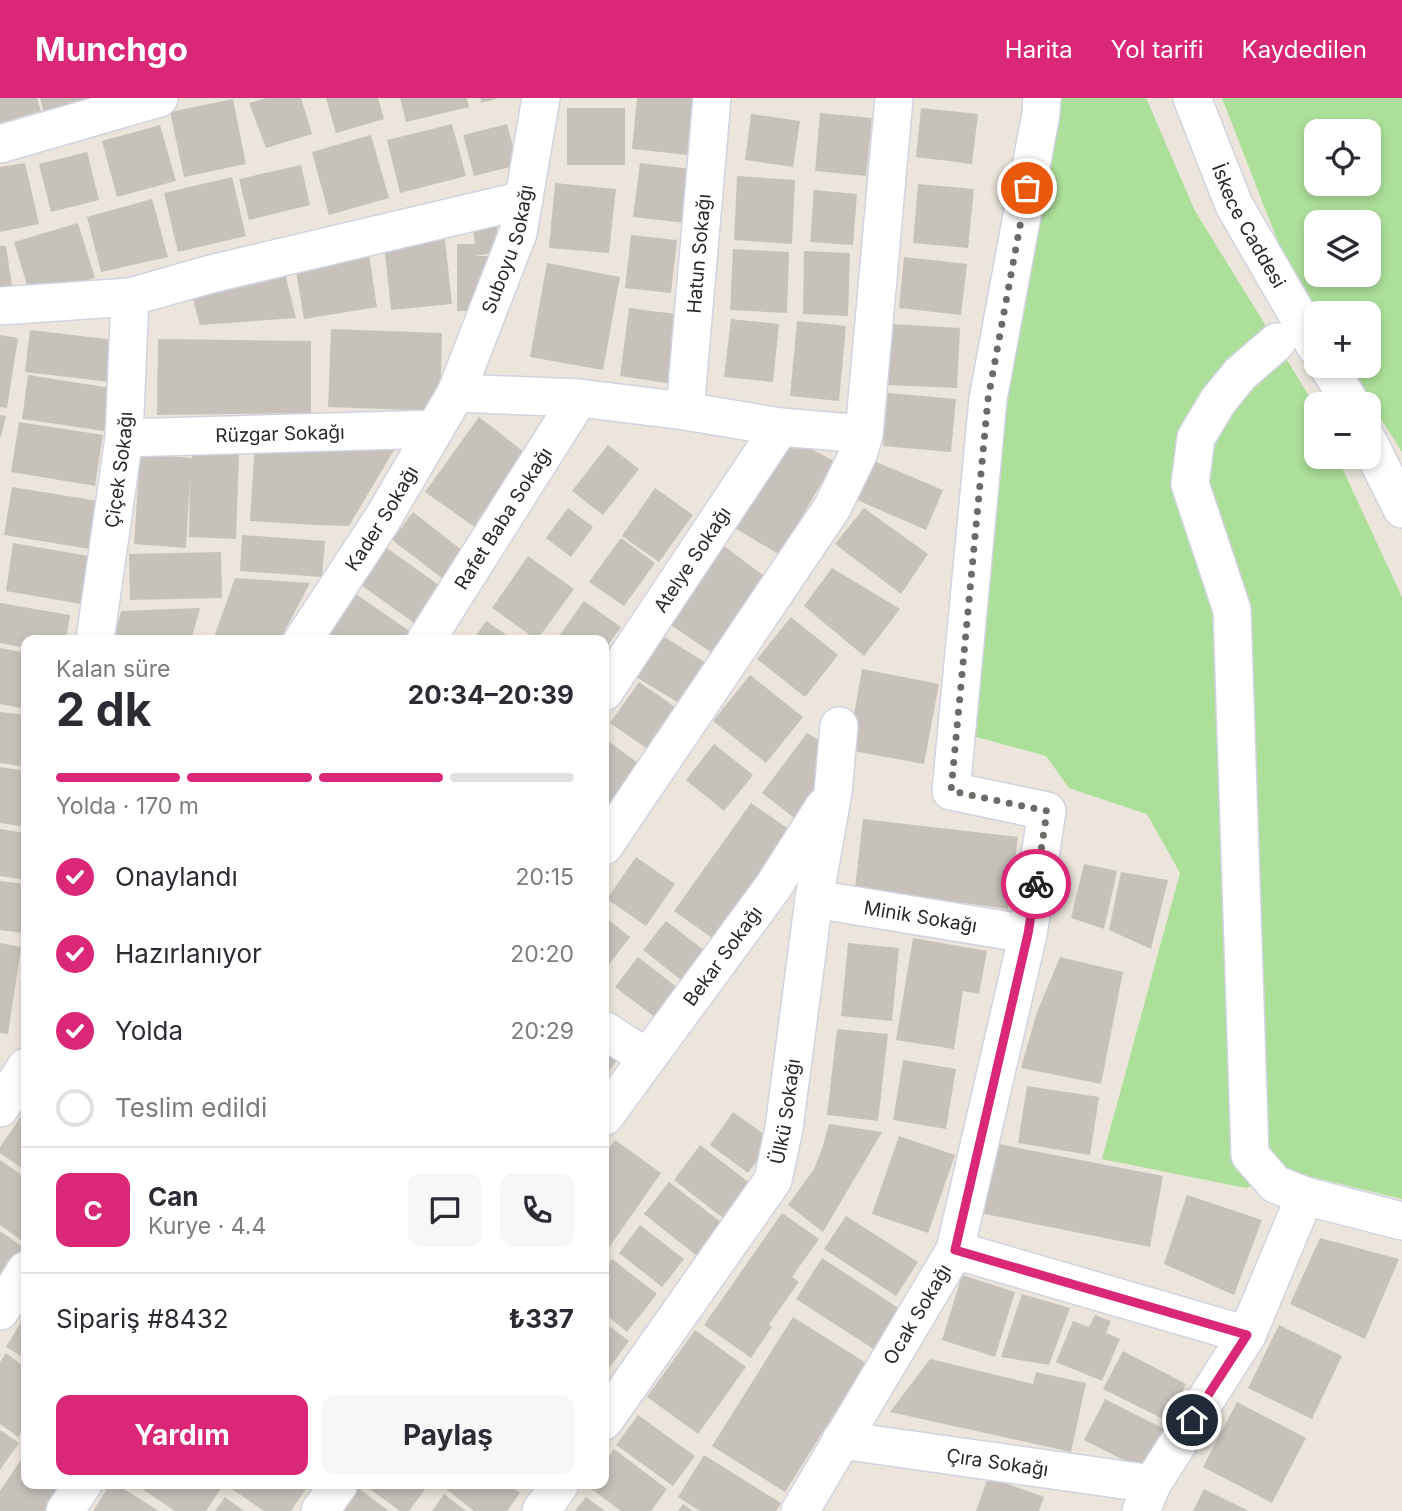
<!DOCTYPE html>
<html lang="tr">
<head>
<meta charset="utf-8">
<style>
  :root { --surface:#fff; --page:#f7f7f7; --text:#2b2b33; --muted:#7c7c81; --line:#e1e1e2; --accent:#db2777 }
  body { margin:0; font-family:Inter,sans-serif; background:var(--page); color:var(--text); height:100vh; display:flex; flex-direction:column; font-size:26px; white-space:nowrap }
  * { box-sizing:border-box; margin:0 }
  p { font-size:23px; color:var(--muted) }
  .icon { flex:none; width:38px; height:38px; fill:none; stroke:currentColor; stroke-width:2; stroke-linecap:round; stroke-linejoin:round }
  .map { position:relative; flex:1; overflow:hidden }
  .panel { position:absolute; left:21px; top:537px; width:588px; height:854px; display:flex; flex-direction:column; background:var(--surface); border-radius:14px; box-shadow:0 4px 10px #0003 }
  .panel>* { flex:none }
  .tools { position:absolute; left:1304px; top:21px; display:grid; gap:14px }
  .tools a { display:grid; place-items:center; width:77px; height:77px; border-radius:14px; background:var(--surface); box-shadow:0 4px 10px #0003; font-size:35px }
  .pin { position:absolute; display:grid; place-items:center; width:60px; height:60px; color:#fff; margin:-30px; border:4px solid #fff; border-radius:50%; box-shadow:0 2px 7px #0007 }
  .courier { position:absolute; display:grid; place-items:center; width:70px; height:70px; margin:-35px; border:5px solid #db2777; border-radius:50%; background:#fff; color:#222; box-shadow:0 2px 9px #0007 }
  .headline em { font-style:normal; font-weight:700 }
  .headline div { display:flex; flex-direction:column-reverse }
  .headline { display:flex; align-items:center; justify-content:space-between; height:119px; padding:0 35px }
  h1 { font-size:46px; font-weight:700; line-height:52px }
  .bar { display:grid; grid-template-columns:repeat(4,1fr); gap:10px 7px; align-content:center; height:84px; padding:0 35px }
  .bar i { height:9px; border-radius:5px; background:var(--line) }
  .bar .selected { background:var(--accent) }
  .bar p { grid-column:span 4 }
  .line { display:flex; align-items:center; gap:18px; padding:0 35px; border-top:2px solid var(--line) }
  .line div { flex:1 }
  .round { display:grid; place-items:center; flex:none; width:74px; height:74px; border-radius:14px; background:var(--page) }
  ol { padding:0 35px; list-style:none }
  li { display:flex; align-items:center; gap:21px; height:77px }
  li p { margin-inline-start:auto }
  li .icon { padding:7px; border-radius:50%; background:var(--accent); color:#fff; stroke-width:4 }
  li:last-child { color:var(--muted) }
  li i { width:38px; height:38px; border:4px solid var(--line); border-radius:50% }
  .action { display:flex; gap:14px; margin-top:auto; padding:14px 35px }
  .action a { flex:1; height:80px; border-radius:14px; background:var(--accent); color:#fff; font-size:28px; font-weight:700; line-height:80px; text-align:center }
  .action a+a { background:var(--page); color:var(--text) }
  header { display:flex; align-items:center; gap:42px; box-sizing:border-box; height:98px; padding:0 35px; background:var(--accent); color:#fff }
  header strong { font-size:33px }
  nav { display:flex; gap:38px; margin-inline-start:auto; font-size:24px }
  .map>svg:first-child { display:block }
  .green { fill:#acdf9a; fill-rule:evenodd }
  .building { fill:#c6c2bb }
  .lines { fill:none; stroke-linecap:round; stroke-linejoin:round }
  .minor-casing { stroke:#d1d3e1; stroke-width:40 }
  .minor { stroke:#fff; stroke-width:37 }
  .done { stroke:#6d6b67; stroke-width:7; stroke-dasharray:0 12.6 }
  .route { stroke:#db2777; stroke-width:9 }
  .labels { text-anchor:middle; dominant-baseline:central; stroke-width:7; stroke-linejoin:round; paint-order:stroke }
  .street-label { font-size:19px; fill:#292929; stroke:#fff }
</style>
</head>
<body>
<header>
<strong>Munchgo</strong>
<nav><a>Harita</a><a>Yol tarifi</a><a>Kaydedilen</a></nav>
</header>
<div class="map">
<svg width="1402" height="1413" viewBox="0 0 1402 1413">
  <rect width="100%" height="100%" fill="#ebe5db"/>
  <g class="green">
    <polygon points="1055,0 1146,0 1195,113 1311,301 1316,313 1316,359 1337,359 1402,499 1402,1101 1288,1073 1246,1090 1102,1061 1180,775 1147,716 1069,690 1046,658 969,637 994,267"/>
    <path d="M1222 0H1402V354L1347 268H1368V215H1316L1287 167ZM1316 33H1368V86H1316ZM1316 124H1368V177H1316Z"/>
  </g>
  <g class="building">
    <polygon points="0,0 37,0 41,13 0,25"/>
    <polygon points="40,0 98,0 45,19"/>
    <polygon points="266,0 301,0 312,36 266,50 249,5"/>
    <polygon points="326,0 378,0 384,21 336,35"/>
    <polygon points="400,0 467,0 469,9 406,24"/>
    <polygon points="480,0 496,0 496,1 481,5"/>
    <polygon points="637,0 694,0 688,57 632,51"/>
    <polygon points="233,1 246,66 184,79 170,14"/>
    <rect x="567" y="10" width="58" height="57"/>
    <polygon points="921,10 978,16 972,66 916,59"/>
    <polygon points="820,15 872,20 866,78 815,73"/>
    <polygon points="751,16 800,23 793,69 745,62"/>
    <polygon points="452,26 466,78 400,95 387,42"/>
    <polygon points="507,26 518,67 474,78 463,37"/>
    <polygon points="160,27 176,83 117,99 102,43"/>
    <polygon points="371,37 389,100 329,117 312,54"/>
    <polygon points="87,54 99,102 51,114 39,66"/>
    <polygon points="25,65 39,126 0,134 0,69"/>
    <polygon points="640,65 691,71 685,125 633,119"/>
    <polygon points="301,67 310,107 249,122 239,81"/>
    <polygon points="737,78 795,82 792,146 734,142"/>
    <polygon points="232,79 246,138 178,154 164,95"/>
    <polygon points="555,85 616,91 609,155 549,150"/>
    <polygon points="918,86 974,91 968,150 913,145"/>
    <polygon points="814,92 857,96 853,147 810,144"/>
    <polygon points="152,101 168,159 101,174 87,119"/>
    <polygon points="78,125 95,180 31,200 14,144"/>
    <polygon points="497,126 498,154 475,158 488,158 488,196 478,213 457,213 457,146 475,146 473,130"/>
    <polygon points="631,137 677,142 671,195 625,190"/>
    <polygon points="445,141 452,206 391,212 384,147"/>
    <polygon points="0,148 6,148 13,195 0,197"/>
    <polygon points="368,150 377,209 304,221 294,162"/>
    <polygon points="733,151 789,154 787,215 730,212"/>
    <polygon points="804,153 850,155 848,218 803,216"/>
    <polygon points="904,159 967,166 961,217 899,210"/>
    <polygon points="282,163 296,220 200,227 189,187"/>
    <polygon points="547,165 620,179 603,272 530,259"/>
    <polygon points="629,210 683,217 673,286 620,278"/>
    <polygon points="731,221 779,226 773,284 724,279"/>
    <polygon points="797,223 846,228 839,303 790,298"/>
    <polygon points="891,226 960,230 957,290 888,287"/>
    <polygon points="331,231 442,235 440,313 328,309"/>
    <polygon points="30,232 115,242 110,284 25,274"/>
    <polygon points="0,237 18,240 7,310 0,309"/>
    <polygon points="158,241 311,243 311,315 157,317"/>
    <polygon points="28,277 111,290 104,333 22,321"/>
    <polygon points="888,295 956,301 951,354 883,348"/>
    <polygon points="0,317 6,318 1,339 0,339"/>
    <polygon points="479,319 533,361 479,432 425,394"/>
    <polygon points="19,324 103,337 95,388 11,374"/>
    <polygon points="785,337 834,363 780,457 733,429"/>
    <polygon points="255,344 394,352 349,428 315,427 250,423"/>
    <polygon points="608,347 639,371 603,417 572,393"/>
    <polygon points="192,351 239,353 236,441 189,439 190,380 186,450 134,446 140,356 192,360"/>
    <polygon points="874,363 943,392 926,432 857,402"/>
    <polygon points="12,389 98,403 90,451 4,437"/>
    <polygon points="655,390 693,417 659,464 622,438"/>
    <polygon points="568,410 593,429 571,459 546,440"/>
    <polygon points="864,410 928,456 901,496 835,446"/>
    <polygon points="413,414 463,453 442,480 392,442"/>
    <polygon points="242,437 325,443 322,479 240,473"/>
    <polygon points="621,440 655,465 624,508 589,484"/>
    <polygon points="13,445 89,458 81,506 6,493"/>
    <polygon points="720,445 768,481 715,557 665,523"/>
    <polygon points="387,450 443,490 417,527 361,487"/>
    <polygon points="221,454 222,500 130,502 129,456"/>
    <polygon points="528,458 574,491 537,542 492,510"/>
    <polygon points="832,470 900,511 864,558 804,508"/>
    <polygon points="235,480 310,485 280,542 213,542"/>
    <polygon points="353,494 415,537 411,542 319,542"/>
    <polygon points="584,503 621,529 604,553 604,542 556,542"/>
    <polygon points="0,505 70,517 66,542 26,542 26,550 0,545"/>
    <polygon points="200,510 191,542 114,542 121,513"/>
    <polygon points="791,519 838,557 805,599 757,561"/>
    <polygon points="486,523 514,542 473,542"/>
    <polygon points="657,534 717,572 692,613 631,576"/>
    <polygon points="0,550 26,555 26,611 0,606"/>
    <polygon points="862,571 939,586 924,666 848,652"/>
    <polygon points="750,577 803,619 766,665 713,623"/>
    <polygon points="639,584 684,615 655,656 610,625"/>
    <polygon points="0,614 26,617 26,669 0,665"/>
    <polygon points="807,635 829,648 823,686 797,722 762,695"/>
    <polygon points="604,640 646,671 604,731"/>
    <polygon points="714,646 753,677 724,713 686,682"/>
    <polygon points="0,669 26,673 26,729 0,725"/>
    <polygon points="751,705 790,732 712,840 674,813"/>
    <polygon points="863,721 1018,739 1008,811 855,790"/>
    <polygon points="0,731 26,735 26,782 0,778"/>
    <polygon points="636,759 675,786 646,828 607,801"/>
    <polygon points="1084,766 1117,773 1104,831 1071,820"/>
    <polygon points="1121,774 1168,782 1151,851 1109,832"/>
    <polygon points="0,783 26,786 23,835 0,832"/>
    <polygon points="604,818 630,839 604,873"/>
    <polygon points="666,823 713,859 690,889 643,852"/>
    <polygon points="913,840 987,853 979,896 963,893 954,951 896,942"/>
    <polygon points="0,845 21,849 8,936 0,935"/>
    <polygon points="848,845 899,850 892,923 841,918"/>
    <polygon points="638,859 683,894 660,923 615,889"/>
    <polygon points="1060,859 1123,874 1101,986 1021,970 1037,914"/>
    <polygon points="837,931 888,936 878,1023 827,1017"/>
    <polygon points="604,949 619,959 604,981"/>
    <polygon points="903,962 956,971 946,1031 893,1022"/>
    <polygon points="1027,988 1099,999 1090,1057 1018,1045"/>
    <polygon points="26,1011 26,1073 0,1055 0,1049"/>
    <polygon points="733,1014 768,1039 767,1048 748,1075 710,1047"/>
    <polygon points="829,1026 882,1034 823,1134 788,1107 814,1071 822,1051"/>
    <polygon points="899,1038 955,1057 928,1135 872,1116"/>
    <polygon points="615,1042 661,1075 608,1151 604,1148 604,1057"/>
    <polygon points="988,1044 1163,1078 1150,1149 975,1114"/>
    <polygon points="700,1047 755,1089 728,1124 674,1082"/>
    <polygon points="0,1062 26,1080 25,1145 0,1127"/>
    <polygon points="669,1084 722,1125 697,1158 644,1116"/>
    <polygon points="1187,1097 1262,1122 1234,1197 1164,1166"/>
    <polygon points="782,1115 819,1141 792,1179 799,1184 769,1226 772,1229 751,1260 704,1227"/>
    <polygon points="846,1118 918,1164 896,1198 824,1151"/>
    <polygon points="640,1127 684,1161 662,1189 619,1155"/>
    <polygon points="0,1133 23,1149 0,1183"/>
    <polygon points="1320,1140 1399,1161 1365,1241 1290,1206"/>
    <polygon points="822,1160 900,1211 875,1252 796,1201"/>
    <polygon points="612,1161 657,1196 627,1234 604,1215 604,1171"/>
    <polygon points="962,1177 1015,1194 995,1259 942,1242"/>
    <polygon points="1022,1196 1070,1210 1049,1267 1001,1259"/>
    <polygon points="26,1216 26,1261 6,1249"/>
    <polygon points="1095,1217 1111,1223 1106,1235 1120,1241 1102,1283 1056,1264 1073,1223 1089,1229"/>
    <polygon points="793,1219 866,1265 785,1394 712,1348"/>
    <polygon points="604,1224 629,1243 604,1277"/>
    <polygon points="1279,1227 1342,1258 1312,1321 1248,1290"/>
    <polygon points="695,1232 746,1269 698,1336 647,1299"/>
    <polygon points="1123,1253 1186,1286 1169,1324 1103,1291"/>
    <polygon points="6,1255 26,1270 26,1327 18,1339 0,1326 0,1264"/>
    <polygon points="930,1261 1033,1286 1036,1274 1086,1285 1071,1354 890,1314"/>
    <polygon points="1105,1301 1166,1332 1145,1373 1084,1342"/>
    <polygon points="1237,1304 1306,1340 1272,1405 1203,1369"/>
    <polygon points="638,1317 695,1358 673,1388 616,1347"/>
    <polygon points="0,1332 19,1345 0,1372"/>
    <polygon points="614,1351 667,1391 651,1413 621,1413 585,1386 604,1386 604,1365"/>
    <polygon points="26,1354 26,1386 69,1386 51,1413 0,1413 0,1393"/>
    <polygon points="704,1357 781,1405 776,1413 700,1413 678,1399"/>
    <polygon points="988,1379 1044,1399 1039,1413 976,1413"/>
    <polygon points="110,1386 116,1386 159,1413 93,1413"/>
    <polygon points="135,1386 224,1386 206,1413 175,1413"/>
    <polygon points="235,1386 309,1386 291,1413 264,1413 232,1391"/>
    <polygon points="363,1386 429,1386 409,1413 400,1413"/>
    <polygon points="450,1386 507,1386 520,1395 507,1413 474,1413 446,1391"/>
    <polygon points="358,1390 389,1413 341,1413"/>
    <polygon points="1204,1391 1249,1413 1193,1413"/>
    <polygon points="444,1396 466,1413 432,1413"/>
    <polygon points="225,1399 244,1413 215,1413"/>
    <polygon points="586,1399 605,1413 575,1413"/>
    <polygon points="683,1406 693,1413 678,1413"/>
  </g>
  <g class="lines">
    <defs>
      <g id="minor">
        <path id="s1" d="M1192 0 1234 107 1316 249"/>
        <polyline points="0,46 159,0"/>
        <polyline points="0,208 130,199 211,176 524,102"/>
        <polyline points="1277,244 1240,276 1218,303 1196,340 1190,386 1232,512 1250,1057 1275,1086 1305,1098 1402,1123"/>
        <polyline points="1328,268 1351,306"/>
        <polyline points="456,295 579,300 685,313 780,329 864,336"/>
        <path id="s2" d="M685 313 712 0"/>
        <path id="s3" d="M124 340 435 331"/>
        <polyline points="1368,343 1402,411"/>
        <path id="s4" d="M95 542 124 340 130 199"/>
        <path id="s5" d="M303 542 383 420 456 295 518 135 541 0"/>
        <path id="s6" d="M426 542 579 300"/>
        <path id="s7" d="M604 594 780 329"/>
        <polyline points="604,748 832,410 859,354 864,336 894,0"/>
        <path id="s8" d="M814 801 1028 836"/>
        <polyline points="604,932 646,959"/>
        <polyline points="0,1010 26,969"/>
        <path id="s9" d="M604 1019 773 789 824 709"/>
        <polyline points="955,1152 1247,1237"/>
        <polyline points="0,1213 26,1172"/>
        <path id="s10" d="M604 1323 773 1082 784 1030 814 801 833 694 839 628"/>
        <path id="s11" d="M841 1342 1152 1386"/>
        <polyline points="65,1413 83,1386"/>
        <polyline points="320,1413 339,1386"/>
        <polyline points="541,1413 560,1386"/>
        <path id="s12" d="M800 1413 955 1152 1028 836 1047 713 951 693 988 301 1041 15 1042 0"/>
        <polyline points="1141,1413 1152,1386 1247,1237 1305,1098"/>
      </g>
    </defs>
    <use href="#minor" class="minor-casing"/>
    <use href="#minor" class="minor"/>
  </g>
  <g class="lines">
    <polyline class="done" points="1027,90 988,301 951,693 1047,713 1036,786"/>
    <polyline class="route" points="1036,786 1028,836 955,1152 1247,1237 1192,1322"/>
  </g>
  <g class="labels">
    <g class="street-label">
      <text stroke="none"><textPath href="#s1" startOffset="140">İskece Caddesi</textPath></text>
      <text stroke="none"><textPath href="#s5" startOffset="444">Suboyu Sokağı</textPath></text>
      <text stroke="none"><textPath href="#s2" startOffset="158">Hatun Sokağı</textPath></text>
      <text stroke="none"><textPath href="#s3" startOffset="156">Rüzgar Sokağı</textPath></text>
      <text stroke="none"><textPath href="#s4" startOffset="172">Çiçek Sokağı</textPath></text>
      <text stroke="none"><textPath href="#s5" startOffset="145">Kader Sokağı</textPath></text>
      <text stroke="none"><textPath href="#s6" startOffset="144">Rafet Baba Sokağı</textPath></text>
      <text stroke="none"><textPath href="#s7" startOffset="159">Atelye Sokağı</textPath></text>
      <text stroke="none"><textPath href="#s8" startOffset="108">Minik Sokağı</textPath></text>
      <text stroke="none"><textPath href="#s9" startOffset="200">Bekar Sokağı</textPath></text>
      <text stroke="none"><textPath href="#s10" startOffset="364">Ülkü Sokağı</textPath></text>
      <text stroke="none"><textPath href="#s12" startOffset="229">Ocak Sokağı</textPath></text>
      <text stroke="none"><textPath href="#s11" startOffset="158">Çıra Sokağı</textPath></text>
    </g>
  </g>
</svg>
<div class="tools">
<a><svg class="icon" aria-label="locate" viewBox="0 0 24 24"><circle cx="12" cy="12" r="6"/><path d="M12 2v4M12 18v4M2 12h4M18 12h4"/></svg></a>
<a><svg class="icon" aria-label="layers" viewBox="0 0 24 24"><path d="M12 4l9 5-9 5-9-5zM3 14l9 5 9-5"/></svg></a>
<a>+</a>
<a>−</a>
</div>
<div class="pin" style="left:1027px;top:90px;background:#ea580c"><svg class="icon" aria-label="bag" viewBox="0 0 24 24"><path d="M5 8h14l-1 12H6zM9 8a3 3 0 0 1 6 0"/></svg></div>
<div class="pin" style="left:1192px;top:1322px;background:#1f2937"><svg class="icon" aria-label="home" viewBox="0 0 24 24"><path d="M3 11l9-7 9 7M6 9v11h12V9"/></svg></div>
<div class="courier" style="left:1036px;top:786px"><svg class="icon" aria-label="bike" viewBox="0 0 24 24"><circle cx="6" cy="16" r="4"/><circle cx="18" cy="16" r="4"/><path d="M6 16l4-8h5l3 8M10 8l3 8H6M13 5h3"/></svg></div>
<section class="panel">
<div class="headline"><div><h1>2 dk</h1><p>Kalan süre</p></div><em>20:34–20:39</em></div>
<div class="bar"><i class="selected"></i><i class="selected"></i><i class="selected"></i><i></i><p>Yolda · 170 m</p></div>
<ol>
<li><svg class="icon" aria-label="check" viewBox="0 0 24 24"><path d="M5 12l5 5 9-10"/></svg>Onaylandı<p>20:15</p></li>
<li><svg class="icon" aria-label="check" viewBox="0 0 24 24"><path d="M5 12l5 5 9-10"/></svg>Hazırlanıyor<p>20:20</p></li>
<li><svg class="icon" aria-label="check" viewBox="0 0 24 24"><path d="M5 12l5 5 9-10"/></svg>Yolda<p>20:29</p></li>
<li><i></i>Teslim edildi</li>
</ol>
<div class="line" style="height:126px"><b class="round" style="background:var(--accent);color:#fff">C</b><div><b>Can</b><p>Kurye · 4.4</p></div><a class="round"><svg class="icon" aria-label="chat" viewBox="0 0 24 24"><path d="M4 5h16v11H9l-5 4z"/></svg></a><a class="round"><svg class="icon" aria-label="phone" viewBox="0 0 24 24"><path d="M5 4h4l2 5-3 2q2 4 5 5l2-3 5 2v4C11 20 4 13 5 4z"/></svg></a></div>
<div class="line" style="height:91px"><div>Sipariş #8432</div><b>₺337</b></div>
<div class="action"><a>Yardım</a><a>Paylaş</a></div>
</section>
</div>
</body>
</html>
